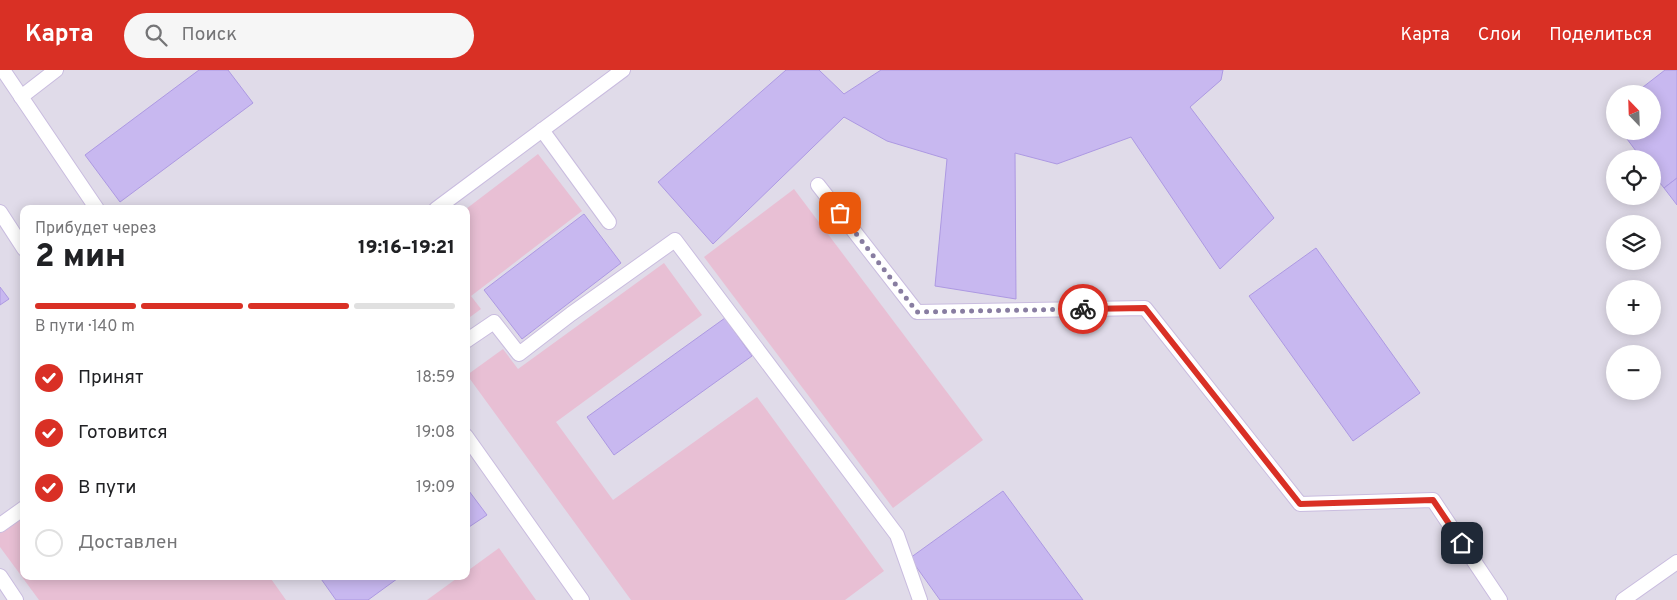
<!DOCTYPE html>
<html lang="ru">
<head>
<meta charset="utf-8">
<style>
  :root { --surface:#fff; --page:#f6f6f6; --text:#202124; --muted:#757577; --line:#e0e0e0; --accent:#d93025 }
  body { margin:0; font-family:Overpass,sans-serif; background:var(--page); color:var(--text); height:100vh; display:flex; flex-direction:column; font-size:19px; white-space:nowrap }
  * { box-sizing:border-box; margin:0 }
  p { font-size:16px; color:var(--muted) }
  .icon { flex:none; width:28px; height:28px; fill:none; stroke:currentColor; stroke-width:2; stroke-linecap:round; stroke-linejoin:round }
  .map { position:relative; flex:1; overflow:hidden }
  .panel { position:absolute; left:20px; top:135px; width:450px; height:375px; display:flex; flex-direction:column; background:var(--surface); border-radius:10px; box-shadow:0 2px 12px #0003 }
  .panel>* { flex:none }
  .needle { width:32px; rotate:337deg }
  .controls { position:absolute; left:1606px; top:15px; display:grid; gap:10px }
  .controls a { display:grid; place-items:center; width:55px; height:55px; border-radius:50%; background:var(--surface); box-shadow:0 2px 12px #0003; font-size:25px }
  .pin { position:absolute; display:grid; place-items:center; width:42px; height:42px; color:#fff; margin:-21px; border-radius:10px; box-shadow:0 2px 8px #0006 }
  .courier { position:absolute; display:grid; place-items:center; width:50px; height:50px; margin:-25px; border:4px solid #d93025; border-radius:50%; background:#fff; color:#222; box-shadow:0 1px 6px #0007 }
  .head em { font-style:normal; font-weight:800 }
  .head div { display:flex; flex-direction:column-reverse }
  .head { display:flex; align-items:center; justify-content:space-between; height:85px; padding:0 15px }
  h1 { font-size:32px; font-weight:800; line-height:38px }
  .bar { display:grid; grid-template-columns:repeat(4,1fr); gap:8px 5px; align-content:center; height:60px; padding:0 15px }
  .bar i { height:6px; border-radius:4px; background:var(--line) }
  .bar .current { background:var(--accent) }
  .bar p { grid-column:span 4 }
  ol { padding:0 15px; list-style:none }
  li { display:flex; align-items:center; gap:15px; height:55px }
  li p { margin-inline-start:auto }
  li .icon { padding:5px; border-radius:50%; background:var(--accent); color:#fff; stroke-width:4 }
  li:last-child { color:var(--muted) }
  li i { width:28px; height:28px; border:2px solid var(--line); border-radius:50% }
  header { display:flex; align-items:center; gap:30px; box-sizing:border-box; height:70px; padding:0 25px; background:var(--accent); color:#fff }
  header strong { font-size:24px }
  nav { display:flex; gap:28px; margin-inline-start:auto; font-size:18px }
  .search { width:350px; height:45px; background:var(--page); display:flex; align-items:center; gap:12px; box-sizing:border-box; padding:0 18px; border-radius:28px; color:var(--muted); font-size:19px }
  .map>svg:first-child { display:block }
  .industrial { fill:#e0dbe9; fill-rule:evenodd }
  .green { fill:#e8bfd4 }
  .building { fill:#c8b8f0; stroke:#ad99e2 }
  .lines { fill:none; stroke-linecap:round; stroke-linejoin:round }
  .lane-casing { stroke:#c9bcdf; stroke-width:16 }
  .lane { stroke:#fff; stroke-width:14 }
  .done { stroke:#887da1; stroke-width:5; stroke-dasharray:0 9 }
  .route { stroke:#d93025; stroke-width:6 }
</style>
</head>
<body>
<header>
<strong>Карта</strong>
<div class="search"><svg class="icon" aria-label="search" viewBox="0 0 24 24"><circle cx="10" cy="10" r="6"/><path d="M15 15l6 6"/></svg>Поиск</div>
<nav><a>Карта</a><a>Слои</a><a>Поделиться</a></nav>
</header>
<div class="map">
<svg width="1677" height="530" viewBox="0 0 1677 530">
  <rect width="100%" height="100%" fill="#eddffb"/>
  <path class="industrial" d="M0 0H1677V530H0ZM1615 24H1652V61H1615ZM1615 89H1652V126H1615ZM24 139H466V506H24ZM1615 154H1652V191H1615ZM1615 219H1652V256H1615ZM1615 284H1652V321H1615Z"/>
  <g class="green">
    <polygon points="538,84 582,141 471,226 481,239 466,250 466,139"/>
    <polygon points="794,119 983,370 893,438 704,187"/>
    <polygon points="664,193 702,245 556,352 613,430 757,327 884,501 845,530 631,530 467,305 503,279 518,299"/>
    <polygon points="24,445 24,506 269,506 286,530 39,530 0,477 0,463"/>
    <polygon points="499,478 536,530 427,530 460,506 466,506 466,502"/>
  </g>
  <g class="building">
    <polygon points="199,0 228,0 253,33 120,132 85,85"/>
    <polygon points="786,0 819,0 844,24 881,0 1223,0 1221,10 1190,37 1274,148 1220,199 1131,67 1057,94 1015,83 1016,229 935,216 947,89 887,71 844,47 713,174 658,112"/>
    <polygon points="1665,0 1677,0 1677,108 1664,118 1652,103 1652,89 1642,89 1621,61 1652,61 1652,24 1634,24"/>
    <polygon points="1615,38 1615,53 1608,43"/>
    <polygon points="1677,108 1677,135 1664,118"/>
    <polygon points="584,144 621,193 522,269 484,220"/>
    <polygon points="1316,178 1420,323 1353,371 1249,226"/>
    <polygon points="0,217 9,229 0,235"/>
    <polygon points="725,248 752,286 614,385 587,347"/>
    <polygon points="466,417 487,445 466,459"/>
    <polygon points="1003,421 1083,530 940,530 910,488"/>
    <polygon points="319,506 401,506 368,530 336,530"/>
  </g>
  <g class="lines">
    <defs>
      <g id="lane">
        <polyline points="3,0 97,139"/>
        <polyline points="21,27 56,0"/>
        <polyline points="542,60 609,152"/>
        <polyline points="818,115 917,242 1145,238 1300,434 1433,430 1500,530"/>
        <polyline points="436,139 623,0"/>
        <polyline points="0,142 24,179"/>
        <polyline points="466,271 494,252 519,284 571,244 675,170 897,465 920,530"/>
        <polyline points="466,366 582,530"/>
        <polyline points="0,455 24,438"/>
        <polyline points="0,506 16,530"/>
        <polyline points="1623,530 1677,492"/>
      </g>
    </defs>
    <use href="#lane" class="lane-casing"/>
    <use href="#lane" class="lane"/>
  </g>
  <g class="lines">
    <polyline class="done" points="840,143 917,242 1083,239"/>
    <polyline class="route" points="1083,239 1145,238 1300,434 1433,430 1462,473"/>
  </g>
</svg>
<div class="controls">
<a><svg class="needle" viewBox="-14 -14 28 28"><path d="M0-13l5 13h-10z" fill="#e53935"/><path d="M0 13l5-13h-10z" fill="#757577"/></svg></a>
<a><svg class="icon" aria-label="locate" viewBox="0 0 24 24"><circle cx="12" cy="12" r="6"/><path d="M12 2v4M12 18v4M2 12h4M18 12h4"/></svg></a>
<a><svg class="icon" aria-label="layers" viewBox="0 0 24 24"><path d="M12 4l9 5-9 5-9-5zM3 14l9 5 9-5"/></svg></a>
<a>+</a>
<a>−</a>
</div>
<div class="pin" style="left:840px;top:143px;background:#ea580c"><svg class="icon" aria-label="bag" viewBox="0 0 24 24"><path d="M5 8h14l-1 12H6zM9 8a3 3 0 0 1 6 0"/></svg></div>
<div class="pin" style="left:1462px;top:473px;background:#1f2937"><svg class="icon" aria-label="home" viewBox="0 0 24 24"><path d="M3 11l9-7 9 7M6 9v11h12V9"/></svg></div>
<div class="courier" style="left:1083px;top:239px"><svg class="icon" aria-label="bike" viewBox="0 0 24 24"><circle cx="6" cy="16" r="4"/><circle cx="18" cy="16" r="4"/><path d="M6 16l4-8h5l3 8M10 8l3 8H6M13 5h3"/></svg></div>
<section class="panel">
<div class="head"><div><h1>2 мин</h1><p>Прибудет через</p></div><em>19:16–19:21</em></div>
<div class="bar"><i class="current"></i><i class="current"></i><i class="current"></i><i></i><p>В пути · 140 m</p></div>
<ol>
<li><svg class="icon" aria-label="check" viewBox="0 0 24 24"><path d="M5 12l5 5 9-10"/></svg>Принят<p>18:59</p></li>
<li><svg class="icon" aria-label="check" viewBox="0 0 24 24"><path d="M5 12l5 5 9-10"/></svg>Готовится<p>19:08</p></li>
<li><svg class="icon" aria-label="check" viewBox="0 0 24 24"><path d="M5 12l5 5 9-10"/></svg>В пути<p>19:09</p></li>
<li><i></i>Доставлен</li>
</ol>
</section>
</div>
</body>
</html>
